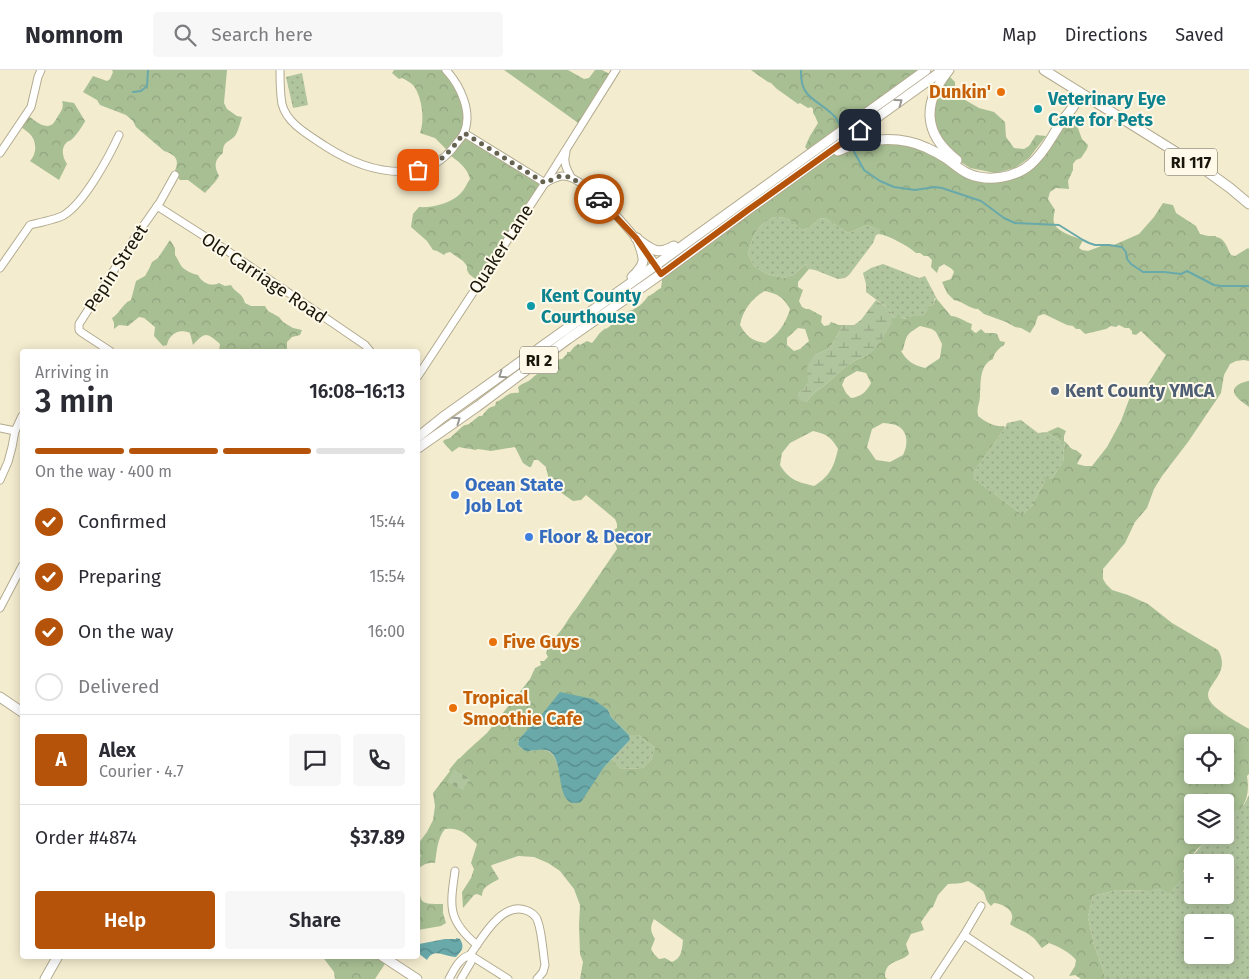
<!DOCTYPE html>
<html lang="en">
<head>
<meta charset="utf-8">
<style>
  :root { --surface:#fff; --page:#f7f7f7; --text:#2b2b33; --muted:#7c7c81; --line:#e1e1e2; --accent:#b45309 }
  body { margin:0; font-family:"Fira Sans",sans-serif; background:var(--page); color:var(--text); height:100vh; display:flex; flex-direction:column; font-size:19px; white-space:nowrap }
  * { box-sizing:border-box; margin:0 }
  p { font-size:16px; color:var(--muted) }
  .icon { flex:none; width:28px; height:28px; fill:none; stroke:currentColor; stroke-width:2; stroke-linecap:round; stroke-linejoin:round }
  .map { position:relative; flex:1; overflow:hidden }
  .panel { position:absolute; left:20px; top:279px; width:400px; height:610px; display:flex; flex-direction:column; background:var(--surface); border-radius:5px; box-shadow:0 2px 12px #0003 }
  .panel>* { flex:none }
  .tools { position:absolute; left:1184px; top:664px; display:grid; gap:10px }
  .tools a { display:grid; place-items:center; width:50px; height:50px; border-radius:5px; background:var(--surface); box-shadow:0 2px 12px #0003; font-size:25px }
  .pin { position:absolute; display:grid; place-items:center; width:42px; height:42px; color:#fff; margin:-21px; border-radius:10px; box-shadow:0 2px 8px #0006 }
  .courier { position:absolute; display:grid; place-items:center; width:50px; height:50px; margin:-25px; border:4px solid #b45309; border-radius:50%; background:#fff; color:#222; box-shadow:0 1px 6px #0007 }
  .summary em { font-style:normal; font-weight:600 }
  .summary div { display:flex; flex-direction:column-reverse }
  .summary { display:flex; align-items:center; justify-content:space-between; height:85px; padding:0 15px }
  h1 { font-size:32px; font-weight:600; line-height:38px }
  .bar { display:grid; grid-template-columns:repeat(4,1fr); gap:8px 5px; align-content:center; height:60px; padding:0 15px }
  .bar i { height:6px; border-radius:4px; background:var(--line) }
  .bar .active { background:var(--accent) }
  .bar p { grid-column:span 4 }
  .line { display:flex; align-items:center; gap:12px; padding:0 15px; border-top:1px solid var(--line) }
  .line div { flex:1 }
  .round { display:grid; place-items:center; flex:none; width:52px; height:52px; border-radius:5px; background:var(--page) }
  ol { padding:0 15px; list-style:none }
  li { display:flex; align-items:center; gap:15px; height:55px }
  li p { margin-inline-start:auto }
  li .icon { padding:5px; border-radius:50%; background:var(--accent); color:#fff; stroke-width:4 }
  li:last-child { color:var(--muted) }
  li i { width:28px; height:28px; border:2px solid var(--line); border-radius:50% }
  .cta { display:flex; gap:10px; margin-top:auto; padding:10px 15px }
  .cta a { flex:1; height:58px; border-radius:5px; background:var(--accent); color:#fff; font-size:20px; font-weight:600; line-height:58px; text-align:center }
  .cta a+a { background:var(--page); color:var(--text) }
  header { display:flex; align-items:center; gap:30px; box-sizing:border-box; height:70px; padding:0 25px; background:var(--surface); border-bottom:1px solid var(--line) }
  header strong { font-size:24px }
  nav { display:flex; gap:28px; margin-inline-start:auto; font-size:18px }
  .search { width:350px; height:45px; background:var(--page); display:flex; align-items:center; gap:12px; box-sizing:border-box; padding:0 18px; border-radius:5px; color:var(--muted); font-size:19px }
  .map>svg:first-child { display:block }
  .grass { fill:url(#grass-dots); fill-rule:evenodd }
  .forest { fill:url(#forest-crowns); fill-rule:evenodd }
  .wetland { fill:url(#wetland-marsh) }
  .cemetery { fill:url(#cemetery-stones) }
  .water { fill:url(#water-waves) }
  .lines { fill:none; stroke-linecap:round; stroke-linejoin:round }
  .stream { stroke:#69a9aa; stroke-width:2 }
  .minor-casing { stroke:#b3ab90; stroke-width:9 }
  .major-casing { stroke:#b3ab90; stroke-width:11 }
  .minor { stroke:#fff; stroke-width:7 }
  .major { stroke:#fff; stroke-width:9 }
  .oneway { stroke:#989792 }
  .done { stroke:#666250; stroke-width:5; stroke-dasharray:0 9 }
  .route { stroke:#b45309; stroke-width:6 }
  .food-dot { fill:#e8710a; stroke:#fef9e8; stroke-width:2 }
  .culture-dot { fill:#0f9aa8; stroke:#fef9e8; stroke-width:2 }
  .service-dot { fill:#5c6f8a; stroke:#fef9e8; stroke-width:2 }
  .shop-dot { fill:#3f7fe0; stroke:#fef9e8; stroke-width:2 }
  .labels { text-anchor:middle; dominant-baseline:central; stroke-width:4; stroke-linejoin:round; paint-order:stroke }
  .shield { fill:#fef9e8; stroke:#5e5b4e; stroke-width:1 }
  .shield-label { font-size:16px; font-weight:bold; fill:#19170c }
  .food-label { font-size:18px; font-weight:bold; fill:#c56008; stroke:#fef9e8; text-anchor:start }
  .culture-label { font-size:18px; font-weight:bold; fill:#0d838f; stroke:#fef9e8; text-anchor:start }
  .street-label { font-size:18px; fill:#19170c; stroke:#fef9e8 }
  .service-label { font-size:18px; font-weight:bold; fill:#4e5e75; stroke:#fef9e8; text-anchor:start }
  .shop-label { font-size:18px; font-weight:bold; fill:#366cbe; stroke:#fef9e8; text-anchor:start }
</style>
</head>
<body>
<header>
<strong>Nomnom</strong>
<div class="search"><svg class="icon" aria-label="search" viewBox="0 0 24 24"><circle cx="10" cy="10" r="6"/><path d="M15 15l6 6"/></svg>Search here</div>
<nav><a>Map</a><a>Directions</a><a>Saved</a></nav>
</header>
<div class="map">
<svg width="1249" height="909" viewBox="0 0 1249 909">
  <defs>
    <pattern id="grass-dots" width="8" height="8" patternUnits="userSpaceOnUse" patternTransform="scale(1.25)"><rect width="8" height="8" fill="#b0c49e"/><path d="M2 2h.1M6 6h.1" fill="none" stroke="#97a887" stroke-width="1.8" stroke-linecap="round"/></pattern>
    <pattern id="forest-crowns" width="20" height="18" patternUnits="userSpaceOnUse" patternTransform="scale(1.25)"><rect width="20" height="18" fill="#a8bf93"/><path d="M2 6a3 3 0 1 1 6 0M12 15a3 3 0 1 1 6 0" fill="none" stroke="#90a37e"/></pattern>
    <pattern id="wetland-marsh" width="20" height="14" patternUnits="userSpaceOnUse" patternTransform="scale(1.25)"><rect width="20" height="14" fill="#b0c49e"/><path d="M1 5h8M5 5V1M11 12h8M15 12V8" fill="none" stroke="#97a887"/></pattern>
    <pattern id="cemetery-stones" width="16" height="16" patternUnits="userSpaceOnUse" patternTransform="scale(1.25)"><rect width="16" height="16" fill="#b0c49e"/><path d="M2 7V4a2 2 0 0 1 4 0v3zM10 15v-3a2 2 0 0 1 4 0v3z" fill="#97a887"/></pattern>
    <pattern id="water-waves" width="16" height="10" patternUnits="userSpaceOnUse" patternTransform="scale(1.25)"><rect width="16" height="10" fill="#69a9aa"/><path d="M0 5q4-4 8 0t8 0" fill="none" stroke="#568989"/></pattern>
  </defs>
  <rect width="100%" height="100%" fill="#f4eccf"/>
  <g class="grass">
    <polygon points="302,3 308,35 293,38 286,7"/>
    <path d="M774 147 787 148 802 160 809 158 818 149 825 148 848 163 867 155 882 160 879 164 876 165 873 173 849 205 845 208 838 209 815 200 809 199 806 194 793 205 784 208 767 204 754 196 748 184C753 166 756 155 774 147Z"/>
    <polygon points="883,194 919,208 925,206 937,229 935,228 933,235 928,236 926,242 922,246 912,246 906,249 899,246 895,248 894,248 889,239 866,222 866,214 863,203 871,198"/>
    <polygon points="1021,350 1038,363 1047,362 1065,374 1063,384 1064,390 1053,407 1045,411 1034,431 1034,434 1024,443 1020,443 973,408 973,403 1005,358 1007,353"/>
    <polygon points="629,665 639,665 655,678 651,690 643,698 621,699 612,689 630,670"/>
    <path d="M1249 725V909H1104V903L1094 875 1088 847 1093 826 1117 820 1151 821 1181 808C1186 794 1195 781 1206 772L1205 765H1225V739L1244 735ZM1192 792H1225V825H1192ZM1192 852H1225V885H1192Z"/>
  </g>
  <g class="forest">
    <path d="M112 0H227L224 33 227 39 237 46 242 47C240 53 238 63 234 67 227 73 223 72 223 83 214 90 214 96 219 106 216 112 210 117 205 123L188 110H180L174 103C180 91 177 85 164 81L136 57 133 51 126 45 100 35 97 30 83 22 93 6 107 11 110 9 113 2Z"/>
    <path d="M394 0H447L461 22 465 62 545 112 479 212 469 204 467 200V196L463 191 450 182 446 183 444 185 437 181 433 180 427 171 411 157 413 144 419 137C433 138 452 133 461 123 465 119 467 113 470 109 467 97 458 91 448 84L449 82 435 68 420 63C425 50 422 26 413 15 410 12 406 10 402 8L399 9 392 3Z"/>
    <polygon points="504,0 568,0 584,9 589,8 595,0 602,0 612,5 581,55"/>
    <polygon points="751,0 925,0 810,82 805,77 810,66 818,53 815,46 813,43 813,39 811,37 808,38 800,33 798,34 777,19 771,13 768,12"/>
    <polygon points="946,3 955,12 955,18 960,27 979,38 994,42 1005,52 1006,67 1014,78 1024,79 1029,76 1036,65 1046,66 1029,88 1015,98 995,103 970,98 949,84 936,67 930,38"/>
    <path d="M62 31 74 33 85 51C82 57 76 66 71 70 70 71 68 71 67 72 60 78 63 88 67 94L59 110 30 91C37 84 37 71 30 64 27 61 23 59 20 56L27 45C33 49 43 59 51 55 54 54 56 49 58 46 62 40 64 37 62 31Z"/>
    <path d="M1067 46 1076 53 1082 69 1088 75 1087 79 1081 88 1076 90 1073 94V100L1068 111 1069 119 1056 118 1050 122 1048 129 1055 140C1054 144 1053 149 1054 153 1057 162 1075 167 1083 170L1079 178 1082 180 1088 181 1104 175H1114L1139 164 1154 147 1163 133 1173 135 1176 143 1196 156 1200 164 1208 166H1216V167C1225 168 1227 178 1231 185L1235 186 1248 178 1249 179V291L1244 290 1236 291 1230 294 1224 305 1221 323 1188 372 1162 406 1154 419 1147 438 1135 452 1125 473 1103 499V509L1106 514 1112 520 1128 525 1148 534 1172 553 1218 580C1233 605 1200 616 1210 631 1215 640 1239 653 1249 659V704L1247 706C1249 719 1248 730 1240 740L1225 739V732H1192V765H1205L1206 772 1196 780 1183 801 1182 808 1169 823 1159 818 1151 821 1117 820 1093 826 1088 847 1094 875 1104 903V909H1081L1075 905 1069 906 1075 896 1076 890C1068 881 1059 877 1049 873L1042 878C1038 874 1036 869 1031 866 1025 861 1016 859 1010 854 1011 851 1013 848 1012 845 1011 838 1000 833 994 833L991 836C984 829 987 827 983 821 979 817 973 814 968 811L962 813 948 814 938 825 933 837 931 838 921 852 924 860 911 864 906 874 909 884C901 893 885 889 885 907L887 909H580L583 892 580 884 579 855 580 835 574 819 560 801 548 793 534 787 518 786 492 795 491 796 499 809C491 814 482 816 482 826L477 824 474 825 463 838 462 822 471 808 474 799 471 793 477 774C466 764 460 757 445 759 437 769 437 781 435 793 428 792 424 794 418 799V801V790L421 786 418 782V774L427 762 433 750 435 736 433 723 450 701 449 700 458 689 460 688 467 681 487 663 530 609 535 598 541 595 540 591H544L548 587 546 583C549 574 556 567 562 559 567 552 570 546 576 539L617 479C616 473 611 469 609 463L617 458V454L615 449 586 425 581 430 573 431 550 415 546 397 538 390H534L531 397H529L523 393 515 377 491 381 478 379 475 380C470 378 465 379 459 377L452 382 443 372 444 370 450 368 463 356 469 354 479 346H482C486 341 488 337 495 336L496 332C504 329 508 321 518 323L519 322 518 317C522 313 526 313 530 310 536 305 538 302 546 300 548 294 555 289 562 289L567 284V282H570L574 277 578 274 580 275 587 271 592 273C596 269 598 264 602 261 608 256 603 261 609 257 615 252 621 246 627 242 629 240 632 241 634 239 639 237 645 231 648 226 653 225 656 220 661 218L662 211 658 203 825 87 854 74 910 72 970 104 991 108 1023 100ZM774 147 787 148 802 160 809 158 818 149 825 148 848 163 867 155 881 160 879 164C890 166 908 176 916 183H920L924 186H928L932 190 931 197 937 203 939 197 944 194 952 199 954 202 951 209 942 212 947 223 954 230C962 231 970 239 978 239L984 244 1006 252 1015 257 1021 258 1030 263 1035 255 1038 246 1044 244 1067 255 1073 256 1076 259H1080L1085 264 1106 259 1111 256 1116 257 1119 255 1125 258H1129L1132 261V264L1136 265 1141 261 1166 285 1139 328 1137 329 1130 327 1121 351 1107 377 1092 396H1085L1077 394 1082 385 1076 380C1070 380 1069 374 1064 371V366L1066 361 1058 357 1047 362 1065 374 1063 384 1064 390 1053 407 1049 409 1043 407 1045 411 1044 413 1034 431V434L1024 443H1020L973 408V403L1005 358 1004 356C993 357 986 352 978 346 976 338 980 333 980 326 981 313 979 295 993 289 994 283 999 278 1004 275L1005 272 1000 271 997 264 994 263H985L981 259 976 263 974 262 971 259 972 254C965 252 958 246 951 246L936 228 933 235 928 236 926 242 922 246H912L905 249 901 247 899 244 895 248 891 247 868 285 856 290 845 297 824 316 815 322 806 332 799 323 805 318 808 313V296L815 285 830 278 843 255H839L831 252 829 255 824 256 821 252 822 246 809 239H806L802 237 799 231 803 220 798 217V212L809 199 806 194 793 205 784 208 767 204 754 196 748 184C753 166 756 155 774 147ZM765 221C778 224 783 227 790 239 786 253 778 265 765 273 751 270 747 267 740 255 743 240 752 228 765 221ZM920 256 932 259 936 262 942 274 940 288 925 298C913 295 907 291 901 281L903 280C907 264 906 265 920 256ZM798 258 805 259 809 271 800 279 794 281 787 275V268ZM857 301 866 303 871 313C867 321 861 327 851 328L846 323 842 315 845 308ZM883 353C887 353 892 354 896 355 909 361 908 375 903 385L890 392 876 390 867 377 872 359ZM813 361C827 364 832 368 838 379 834 397 830 406 814 416 798 412 789 410 780 395L782 383 790 373ZM608 640 611 647 629 665H639L655 678 651 690 643 698 621 699 612 689 568 730C557 716 563 682 544 680 538 679 531 681 525 681L518 675 519 669 543 644ZM1192 672H1225V705H1192ZM654 849 683 870C682 879 682 888 672 892L665 888 659 889 654 884 651 879 655 869C650 861 650 857 654 849Z"/>
    <path d="M170 170 175 178V185C178 189 179 193 182 197 186 201 193 204 198 205 202 213 211 217 219 213L225 216 231 215C236 224 242 222 245 233L251 236H265L268 241 279 247 283 252 293 258 302 260 300 265 292 267 287 272V281H219L220 274C206 262 205 262 193 275L190 263C179 258 169 264 167 275L163 276 154 266 155 257 144 248 139 247 128 256 119 255 114 259V253L112 248C120 243 122 234 131 230L136 211 145 206 149 199 152 192 158 188Z"/>
    <path d="M1249 311V337C1245 334 1239 330 1236 326 1229 317 1242 312 1249 311Z"/>
    <path d="M418 811C421 834 419 834 443 834V843L446 853 441 856 418 860Z"/>
    <polygon points="322,886 390,886 375,909 335,909 334,902"/>
  </g>
  <polygon class="wetland" points="876,230 889,239 894,248 891,248 892,253 881,271 873,281 868,285 856,290 845,297 824,316 815,322 806,332 801,331 797,326 799,323 805,318 808,313 807,296 815,285 830,278 843,255 854,255 861,250"/>
  <polygon class="cemetery" points="454,699 470,709 463,720 447,712"/>
  <g class="water">
    <path d="M560 622 593 629 608 640 611 647 629 665 630 670 604 697 581 732C553 741 566 690 549 681 542 678 532 681 525 681L518 675 519 669 543 643Z"/>
    <path d="M456 868 460 869C465 878 462 880 456 887 444 887 434 877 427 890L418 883V875L419 874 445 869H456Z"/>
  </g>
  <g class="lines">
    <g class="stream">
      <path d="M801 0C800 27 814 28 831 43 835 46 838 51 840 56"/>
      <polyline points="133,22 141,21 147,16 148,0"/>
      <polyline points="852,78 864,100 880,111 894,117 915,120 935,117 942,118 981,131 1004,148 1015,153 1059,155 1083,170 1089,173 1095,175 1109,175 1122,177 1126,182 1127,189 1131,194 1143,202 1164,202 1181,204 1187,201 1214,215 1221,216 1249,216"/>
    </g>
    <defs>
      <g id="minor">
        <path d="M280 0C280 11 280 23 282 34 287 54 309 65 325 76 353 94 384 106 418 100 433 97 444 89 453 78 456 73 462 68 464 63 473 42 460 15 446 0"/>
        <polyline points="464,63 545,113"/>
        <path d="M566 82C563 92 566 98 571 107"/>
        <polyline points="0,83 31,37 38,7 41,0"/>
        <path d="M545 113C551 110 557 106 563 106 589 106 644 177 658 198"/>
        <polyline points="157,136 226,180 365,275 370,281"/>
        <path d="M0 198 30 155C38 153 58 149 64 145 84 133 109 87 119 65"/>
        <polyline points="110,281 81,262 79,260 79,254 136,166 160,132 175,105"/>
        <polyline points="418,306 545,113 616,0"/>
        <polyline points="0,358 15,361"/>
        <polyline points="0,410 8,392 12,377 15,361 22,346"/>
        <polyline points="0,538 22,496"/>
        <path d="M455 801C450 836 447 850 477 875"/>
        <polyline points="964,865 1030,909"/>
        <polyline points="470,885 508,909"/>
        <path d="M449 909C454 900 459 888 470 885 481 870 502 829 528 841 532 843 537 847 538 852 542 863 543 883 545 895L543 902 537 909"/>
        <polyline points="461,909 471,892 470,885"/>
        <polyline points="935,909 964,865 981,836"/>
      </g>
      <g id="major">
        <path d="M949 0C922 33 923 64 957 90"/>
        <polyline points="1044,0 1208,102 1230,118 1249,134"/>
        <path d="M838 81C866 68 899 65 927 78 934 81 941 85 947 89 954 94 961 101 969 104 988 112 1015 108 1031 94 1039 87 1046 77 1052 67 1055 62 1059 56 1062 51 1070 41 1077 34 1079 22"/>
        <path d="M636 168C651 179 657 186 674 176"/>
        <path d="M632 207C648 192 644 188 637 168"/>
        <polyline points="418,367 443,347 656,195 926,0"/>
        <polyline points="418,378 478,336 568,269 661,204 748,140 943,0"/>
        <polyline points="0,627 22,642"/>
        <polyline points="382,886 417,909"/>
        <polyline points="45,909 58,886"/>
      </g>
    </defs>
    <use href="#minor" class="minor-casing"/>
    <use href="#major" class="major-casing"/>
    <use href="#minor" class="minor"/>
    <use href="#major" class="major"/>
  </g>
  <defs><path id="oneway-chevron" d="M-2-3.5L2.5 0L-2 3.5" fill="none" stroke-width="1.6" stroke-linecap="round" stroke-linejoin="round" transform="scale(1.25)"/></defs>
  <g class="oneway">
    <use href="#oneway-chevron" transform="translate(899 32) rotate(-36)"/>
    <use href="#oneway-chevron" transform="translate(502 305) rotate(145)"/>
    <use href="#oneway-chevron" transform="translate(457 350) rotate(-35)"/>
  </g>
  <g class="lines">
    <path class="done" d="M418 100C441 94 450 81 464 63L545 113 560 106 571 107 599 129"/>
    <polyline class="route" points="599,129 636,168 661,204 748,140 860,60"/>
  </g>
  <g class="food-dot">
    <circle cx="1001" cy="22" r="5"/>
    <circle cx="493" cy="572" r="5"/>
    <circle cx="453" cy="638" r="5"/>
  </g>
  <g class="culture-dot">
    <circle cx="1038" cy="39" r="5"/>
    <circle cx="531" cy="236" r="5"/>
  </g>
  <circle class="service-dot" cx="1055" cy="321" r="5"/>
  <g class="shop-dot">
    <circle cx="455" cy="425" r="5"/>
    <circle cx="529" cy="467" r="5"/>
  </g>
  <g class="labels">
    <g class="shield">
      <rect x="1165" y="78.5" width="52" height="27" rx="4"/>
      <rect x="520" y="276.5" width="38" height="27" rx="4"/>
    </g>
    <g class="shield-label">
      <text x="1191" y="92">RI 117</text>
      <text x="539" y="290">RI 2</text>
    </g>
    <g class="food-label">
      <text x="991" y="22" text-anchor="end">Dunkin'</text>
      <text x="503" y="572">Five Guys</text>
      <text x="463" y="628">Tropical<tspan x="463" dy="21">Smoothie Cafe</tspan></text>
    </g>
    <g class="culture-label">
      <text x="1048" y="29">Veterinary Eye<tspan x="1048" dy="21">Care for Pets</tspan></text>
      <text x="541" y="226">Kent County<tspan x="541" dy="21">Courthouse</tspan></text>
    </g>
    <g class="street-label">
      <text transform="translate(501 179) rotate(-57)">Quaker Lane</text>
      <text transform="translate(116 198) rotate(-57)">Pepin Street</text>
      <text transform="translate(264 208) rotate(34)">Old Carriage Road</text>
    </g>
    <g class="service-label">
      <text x="1065" y="321">Kent County YMCA</text>
    </g>
    <g class="shop-label">
      <text x="465" y="415">Ocean State<tspan x="465" dy="21">Job Lot</tspan></text>
      <text x="539" y="467">Floor &amp; Decor</text>
    </g>
  </g>
</svg>
<div class="tools">
<a><svg class="icon" aria-label="locate" viewBox="0 0 24 24"><circle cx="12" cy="12" r="6"/><path d="M12 2v4M12 18v4M2 12h4M18 12h4"/></svg></a>
<a><svg class="icon" aria-label="layers" viewBox="0 0 24 24"><path d="M12 4l9 5-9 5-9-5zM3 14l9 5 9-5"/></svg></a>
<a>+</a>
<a>−</a>
</div>
<div class="pin" style="left:418px;top:100px;background:#ea580c"><svg class="icon" aria-label="bag" viewBox="0 0 24 24"><path d="M5 8h14l-1 12H6zM9 8a3 3 0 0 1 6 0"/></svg></div>
<div class="pin" style="left:860px;top:60px;background:#1f2937"><svg class="icon" aria-label="home" viewBox="0 0 24 24"><path d="M3 11l9-7 9 7M6 9v11h12V9"/></svg></div>
<div class="courier" style="left:599px;top:129px"><svg class="icon" aria-label="car" viewBox="0 0 24 24"><path d="M5 17H2v-5l4-1 3-4h7l3 4 3 1v5h-3M9 17h6M6 11h13"/><circle cx="7" cy="17" r="2"/><circle cx="17" cy="17" r="2"/></svg></div>
<section class="panel">
<div class="summary"><div><h1>3 min</h1><p>Arriving in</p></div><em>16:08–16:13</em></div>
<div class="bar"><i class="active"></i><i class="active"></i><i class="active"></i><i></i><p>On the way · 400 m</p></div>
<ol>
<li><svg class="icon" aria-label="check" viewBox="0 0 24 24"><path d="M5 12l5 5 9-10"/></svg>Confirmed<p>15:44</p></li>
<li><svg class="icon" aria-label="check" viewBox="0 0 24 24"><path d="M5 12l5 5 9-10"/></svg>Preparing<p>15:54</p></li>
<li><svg class="icon" aria-label="check" viewBox="0 0 24 24"><path d="M5 12l5 5 9-10"/></svg>On the way<p>16:00</p></li>
<li><i></i>Delivered</li>
</ol>
<div class="line" style="height:90px"><b class="round" style="background:var(--accent);color:#fff">A</b><div><b>Alex</b><p>Courier · 4.7</p></div><a class="round"><svg class="icon" aria-label="chat" viewBox="0 0 24 24"><path d="M4 5h16v11H9l-5 4z"/></svg></a><a class="round"><svg class="icon" aria-label="phone" viewBox="0 0 24 24"><path d="M5 4h4l2 5-3 2q2 4 5 5l2-3 5 2v4C11 20 4 13 5 4z"/></svg></a></div>
<div class="line" style="height:65px"><div>Order #4874</div><b>$37.89</b></div>
<div class="cta"><a>Help</a><a>Share</a></div>
</section>
</div>
</body>
</html>
